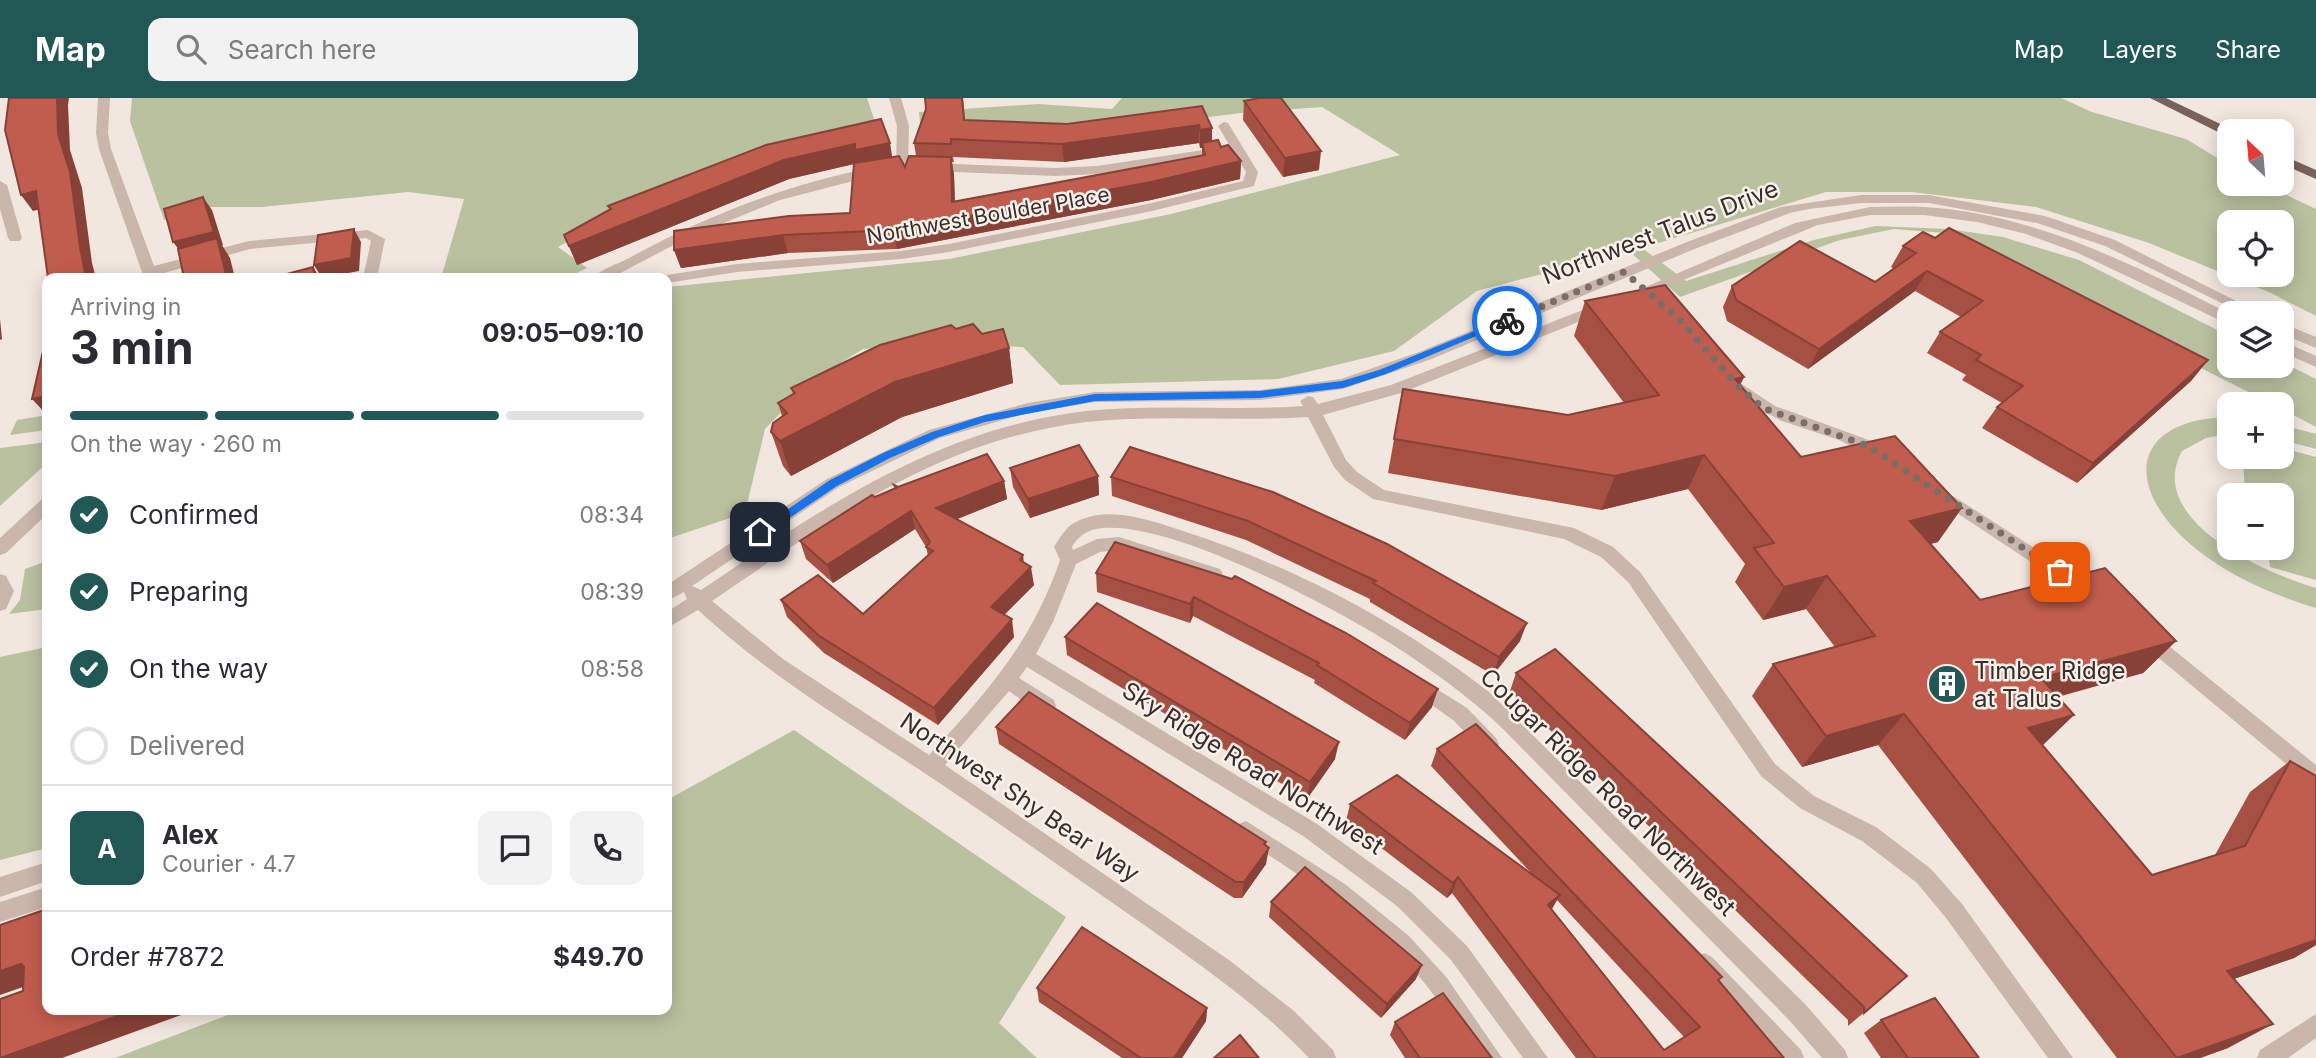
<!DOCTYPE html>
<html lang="en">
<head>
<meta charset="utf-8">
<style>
  :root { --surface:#fff; --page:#f2f2f3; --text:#2b2b33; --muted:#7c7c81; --line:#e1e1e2; --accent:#215856 }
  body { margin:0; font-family:Inter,sans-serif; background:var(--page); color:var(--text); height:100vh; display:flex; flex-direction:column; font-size:26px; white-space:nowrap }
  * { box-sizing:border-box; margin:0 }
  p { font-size:23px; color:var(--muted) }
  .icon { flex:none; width:38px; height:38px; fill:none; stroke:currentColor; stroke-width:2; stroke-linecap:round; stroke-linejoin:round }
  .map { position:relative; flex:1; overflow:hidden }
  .sheet { position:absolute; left:42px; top:175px; width:630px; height:742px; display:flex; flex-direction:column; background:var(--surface); border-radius:14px; box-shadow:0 4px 18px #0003 }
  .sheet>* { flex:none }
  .needle { width:46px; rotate:334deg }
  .fabs { position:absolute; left:2217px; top:21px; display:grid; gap:14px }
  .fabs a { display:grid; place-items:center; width:77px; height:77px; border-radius:14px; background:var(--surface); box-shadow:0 4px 18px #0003; font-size:35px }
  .pin { position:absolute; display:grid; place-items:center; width:60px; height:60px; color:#fff; margin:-30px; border-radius:14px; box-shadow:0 4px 10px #0006 }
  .courier { position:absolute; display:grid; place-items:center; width:70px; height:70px; margin:-35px; border:5px solid #1a73e8; border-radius:50%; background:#fff; color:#222; box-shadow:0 2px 9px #0007 }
  .overview em { font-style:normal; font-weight:700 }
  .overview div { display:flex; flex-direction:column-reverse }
  .overview { display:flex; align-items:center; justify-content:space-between; height:119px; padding:0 28px }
  h1 { font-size:46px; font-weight:700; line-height:52px }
  .bar { display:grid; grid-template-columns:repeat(4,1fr); gap:10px 7px; align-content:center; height:84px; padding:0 28px }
  .bar i { height:9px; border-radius:5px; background:var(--line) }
  .bar .current { background:var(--accent) }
  .bar p { grid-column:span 4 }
  .line { display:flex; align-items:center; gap:18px; padding:0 28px; border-top:2px solid var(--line) }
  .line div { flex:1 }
  .round { display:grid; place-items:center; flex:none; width:74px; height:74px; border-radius:14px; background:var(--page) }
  ol { padding:0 28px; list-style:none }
  li { display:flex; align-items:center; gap:21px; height:77px }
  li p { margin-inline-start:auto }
  li .icon { padding:7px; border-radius:50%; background:var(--accent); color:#fff; stroke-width:4 }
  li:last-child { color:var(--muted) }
  li i { width:38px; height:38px; border:4px solid var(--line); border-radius:50% }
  header { display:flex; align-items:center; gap:42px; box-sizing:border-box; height:98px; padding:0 35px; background:var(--accent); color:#fff }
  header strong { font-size:33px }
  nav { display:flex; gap:38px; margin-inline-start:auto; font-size:24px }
  .search { width:490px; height:63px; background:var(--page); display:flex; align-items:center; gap:18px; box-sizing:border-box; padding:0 24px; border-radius:14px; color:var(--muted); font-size:26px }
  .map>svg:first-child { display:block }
  .green { fill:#b9c19f; fill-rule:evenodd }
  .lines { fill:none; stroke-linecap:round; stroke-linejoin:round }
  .minor { fill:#cab6ab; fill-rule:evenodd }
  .major { fill:#79625c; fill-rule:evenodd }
  .wall { fill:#a65043; fill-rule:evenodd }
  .shaded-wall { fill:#874137 }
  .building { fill:#c15d4e; stroke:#874137; stroke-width:2 }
  .route { fill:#1a73e8 }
  .done { stroke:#796e69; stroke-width:7; stroke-dasharray:0 12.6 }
  .labels { text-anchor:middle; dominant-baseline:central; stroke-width:5; stroke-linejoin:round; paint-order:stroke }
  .far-street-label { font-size:21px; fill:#382d2a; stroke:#f9f1eb }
  .street-label { font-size:24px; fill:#382d2a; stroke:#f9f1eb }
  .poi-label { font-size:24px; fill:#382d2a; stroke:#f9f1eb; text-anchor:start }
</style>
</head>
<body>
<header>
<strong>Map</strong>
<div class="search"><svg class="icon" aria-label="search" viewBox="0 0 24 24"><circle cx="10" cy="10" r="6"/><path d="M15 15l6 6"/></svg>Search here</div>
<nav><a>Map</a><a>Layers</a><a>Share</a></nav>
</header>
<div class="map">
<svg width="2316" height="960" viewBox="0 0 2316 960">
  <rect width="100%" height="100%" fill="#f2e7df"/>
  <g class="green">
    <polygon points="132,0 867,0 879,36 603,124 558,149 587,170 566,180 441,180 464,101 408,94 262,109 211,109 164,122 130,23"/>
    <path d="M1122 0H2061L2092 14 2186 41 2229 67 2230 86H2263L2316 111V218L2271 195 2149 145 2036 109 1912 94H1826L1642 150 1686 183 1814 142 1875 128 1948 131 2003 139 2079 162 2229 238 2230 268H2282V264L2316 281V329L2282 311V306H2272L1948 142 1945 135 1894 131 1840 142 1680 199 1629 153 1477 193 1394 253 1278 281 1060 287 1023 249 940 245 863 251 814 281 765 331 745 415 667 441V189L949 161 1171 116 1400 57 1322 9 1241 15 1112 31 921 36 919 14 1038 6 1112 11ZM2230 124H2282V177H2230Z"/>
    <polygon points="47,317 47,332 10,337 17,322"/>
    <path d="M2229 319V336L2206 340 2182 353C2144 423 2266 475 2316 490V510C2270 496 2226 477 2189 445 2122 386 2133 321 2229 319Z"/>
    <polygon points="2282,327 2316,336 2316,351 2282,342"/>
    <polygon points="47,344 47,365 0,408 0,350"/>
    <polygon points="2282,350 2316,359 2316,482 2270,469 2269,462 2250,456 2249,450 2282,450 2282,397 2245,397 2243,359 2282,359"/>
    <polygon points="47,463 47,511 9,516 20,502 25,471"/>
    <polygon points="47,549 47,750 0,762 0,559"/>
    <polygon points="794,632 1066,819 999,925 1037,960 115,960 241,912 667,912 667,702"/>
  </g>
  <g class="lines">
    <g class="minor">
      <polygon points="98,0 110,0 108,35 111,51 154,168 249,143 368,132 385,141 377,180 363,180 371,143 366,140 250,151 157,177 158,180 144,180 99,51 96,35"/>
      <polygon points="889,0 901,0 909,28 908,69 902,73 896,69 897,28"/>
      <polygon points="1224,24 1228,25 1258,74 1254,88 1152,113 949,154 901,161 737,174 667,185 667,180 660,180 667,177 737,166 901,153 949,146 1152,105 1243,83 1246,74 1234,55 1097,76 1056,78 930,73 924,69 930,65 1056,70 1097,68 1230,48 1218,28"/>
      <path d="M875 69 881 73 880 76 780 102 685 141 611 180H592C601 171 618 166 629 160 707 117 788 86 875 69Z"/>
      <polygon points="0,83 7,87 22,140 20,143 10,143 8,140 0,111"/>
      <path d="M1861 97H1929L2045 118 2115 142 2260 215H2242L2105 148 2037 125 1929 105H1861L1809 111 1790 115 1697 150 1429 262 1343 291 1260 302 1095 304 1028 315 940 340 839 389 692 488 701 492C823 410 935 331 1086 313 1153 306 1221 312 1288 309L1303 308 1300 303 1308 298 1313 299 1318 306 1391 287 1598 206H1608V212L1401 295 1323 317 1346 362 1357 374 1384 392 1574 430 1613 449 1640 474 1775 666 1814 698 1876 729 1931 771 1962 806 2073 960H2048L1946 820 1917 785 1862 743 1800 710 1761 678 1628 484 1601 459 1564 441 1373 401 1345 382 1334 369 1308 319C1234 324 1159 316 1086 324 938 342 831 422 712 503L783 561 929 657C988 593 1031 546 1060 462L1054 449C1060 440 1065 430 1074 425 1107 406 1150 422 1183 433 1293 468 1397 523 1489 594L1806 907 1845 952 1848 960H1822L1790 923 1504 632C1469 598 1430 571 1390 545 1331 508 1163 418 1096 431 1085 433 1077 440 1072 449L1073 452 1097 441 1119 439 1220 471 1223 476 1220 481 1214 483 1119 452 1100 454 1076 466 1053 524 1036 556 1317 726 1411 794 1467 848 1548 960H1523L1451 862 1397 808 1303 738 1027 569 1019 580 1054 602 1056 608 1054 614C1039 619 1021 601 1009 593L945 667 1229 862 1294 913 1333 952 1336 960H1309C1259 907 1199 866 1140 824 1069 775 998 724 926 676 848 625 767 576 698 512L667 530V514L687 501 684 494 667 503V487L827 381 929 332 1028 305 1095 294 1260 292 1341 281 1419 254 1687 144 1781 109Z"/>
      <path d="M1870 109C1888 109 1906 108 1924 109 2032 115 2135 167 2230 216V227L2078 155 2026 136 1977 124 1924 117H1870L1818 127 1634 202 1629 204 1622 199 1795 125Z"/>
      <polygon points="2282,225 2316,239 2316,250 2282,236"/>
      <polygon points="2282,243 2316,258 2316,269 2282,254"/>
      <polygon points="1737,283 1775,308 1869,342 1889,356 1887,360 1875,360 1839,342 1782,323 1747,305 1732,292 1729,288 1732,284"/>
      <polygon points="1942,391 2094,488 2097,493 2094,498 2082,498 1936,401 1934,397"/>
      <polygon points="47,400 47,416 6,455 0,457 0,440 41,402"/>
      <polygon points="0,476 6,478 14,493 6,511 0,513"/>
      <polygon points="2148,534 2154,536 2316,667 2316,688 2309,685 2142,546 2139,541 2142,536"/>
      <polygon points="1416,578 1467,610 1496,640 1499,646 1496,652 1489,654 1482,652 1453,622 1409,591 1407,586 1409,581"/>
      <path d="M1246 723 1345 786 1409 838 1447 880 1502 960H1477C1457 931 1438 899 1414 873 1364 818 1301 778 1239 738L1236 732 1239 726Z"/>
      <polygon points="47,764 47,783 0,799 0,779"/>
      <polygon points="47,789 47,809 0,824 0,804"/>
      <polygon points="1704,855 1712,859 1801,952 1804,960 1777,960 1696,873 1693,866 1696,859"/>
      <polygon points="2316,916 2316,940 2288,960 2257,960 2260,952"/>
    </g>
    <g class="major">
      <polygon points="2150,0 2166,0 2235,33 2230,33 2230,39 2226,38"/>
      <polygon points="2282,57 2316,72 2316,81 2282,66"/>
    </g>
  </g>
  <g class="wall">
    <path d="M925 0H963L965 22 1067 26 1202 8 1212 43 1241 63 1240 81 1151 102 897 151 788 155 681 170 674 152 850 115 854 66 789 81 577 167 564 137 610 112 608 108 892 59 905 69 916 58 914 45 926 11ZM1199 45 1200 50H1202V58L955 103 954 77 952 64H954L953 59 1064 64Z"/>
    <polygon points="1244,3 1319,72 1283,79 1243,22"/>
    <polygon points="1935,140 2208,262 2191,283 2077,385 1982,330 1997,309 2002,305 1962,282 1966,277 1927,255 1940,234 1961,219 1915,193 1808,271 1727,223 1723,209 1732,188 1875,184 1894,171 1891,169 1903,148"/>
    <polygon points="1585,203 1744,279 1740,287 1801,359 1938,444 1930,446 1980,502 2176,543 2143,575 2058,599 2074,617 2042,647 2152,777 2215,757 2250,694 2290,663 2316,678 2316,847 2294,860 2234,881 2228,950 2200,960 2117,960 1878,647 1802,669 1752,598 1773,566 1835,549 1806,511 1763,522 1735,484 1745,466 1688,391 1601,412 1388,375 1403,291 1568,317 1624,305 1574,238"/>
    <polygon points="956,231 982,236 1009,250 1013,285 902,319 791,378 783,368 771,334 782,318 778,305 793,296 791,290"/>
    <polygon points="1130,349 1520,543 1493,577 1370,504 1370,501 1246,442 1112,398 1111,379"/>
    <polygon points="1010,370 1098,378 1099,397 1030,420 1013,389"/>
    <polygon points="1004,383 1007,401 957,421 1023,457 1023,464 1034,487 1004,517 1014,539 938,627 824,555 787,519 781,502 863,516 928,458 926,449 915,431 833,485 806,461 800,443 875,399 895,391 894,387 898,389"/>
    <polygon points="1115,444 1432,609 1405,642 1314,585 1315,582 1193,518 1190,525 1097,494 1096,475"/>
    <polygon points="1065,539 1335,661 1307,701 1067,557"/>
    <polygon points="1516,575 1907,878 1848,928 1848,922 1510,593"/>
    <polygon points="996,629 1266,744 1266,766 1242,800 1234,800 999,646"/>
    <path d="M1437 651 1719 882 1784 960H1576L1452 795 1447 800 1346 723 1350 706 1533 777 1431 668ZM1557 802 1684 939 1664 952 1552 811Z"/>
    <polygon points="1271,804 1416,881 1381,920 1269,819"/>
    <polygon points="1037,890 1207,910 1206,923 1182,960 1122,960 1039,904"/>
    <polygon points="1881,922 1979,960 1881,960 1864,935"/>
    <polygon points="1395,924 1492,960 1405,960 1390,937"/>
  </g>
  <g class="shaded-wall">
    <polygon points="57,0 69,0 68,7 70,52 82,90 92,165 96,180 86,180 58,36"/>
    <polygon points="1199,27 1199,45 1064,64 1062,46"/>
    <polygon points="1212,30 1212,48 1202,45 1202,50 1200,50 1200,32"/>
    <polygon points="890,45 893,64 858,65 789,81 577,167 569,148 784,62 855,46"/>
    <polygon points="1321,53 1319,72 1283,79 1285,60"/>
    <polygon points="951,59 954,77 955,121 1241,63 1240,81 1151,102 897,151 894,132 952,104"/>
    <polygon points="36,93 48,109 33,113 21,97"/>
    <polygon points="203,99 212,112 223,147 222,147 230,160 235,180 227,180 183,157 173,144"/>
    <polygon points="354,131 361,144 359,173 322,180 314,167"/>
    <polygon points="783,137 788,155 681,170 674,152"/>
    <polygon points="313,169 320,180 315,180"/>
    <polygon points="1927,173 1915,193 1808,271 1819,251"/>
    <polygon points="0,221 2,241 0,242"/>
    <polygon points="1009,250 1013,285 902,319 791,378 780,343 895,284"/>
    <polygon points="2208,262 2191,283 2077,385 2093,365"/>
    <polygon points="1744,279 1727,313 1735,281"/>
    <polygon points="47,298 47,317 32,301"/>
    <polygon points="1704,357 1688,391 1601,412 1615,378"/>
    <polygon points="1098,378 1099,397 1030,420 1028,401"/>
    <polygon points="1004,383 1007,401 940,428 936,410"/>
    <polygon points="1962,410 1938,444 1887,457 1910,423"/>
    <polygon points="911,413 915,431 833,485 827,467"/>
    <polygon points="1023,457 1025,475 1031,469 1034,487 994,527 991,509"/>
    <polygon points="1827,478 1806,511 1763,522 1784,489"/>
    <polygon points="1194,499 1193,518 1190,525 1190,506"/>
    <polygon points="1012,521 1014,539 938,627 934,610"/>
    <polygon points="1527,525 1520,543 1493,577 1499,559"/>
    <polygon points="2176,543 2143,575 2011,611 2041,580"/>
    <polygon points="1438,591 1432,609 1405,642 1410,625"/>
    <polygon points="1904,616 1878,647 1802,669 1826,638"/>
    <polygon points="2074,617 2042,648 2028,630"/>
    <polygon points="1339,644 1335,661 1307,701 1310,684"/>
    <polygon points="1266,744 1264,757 1269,750 1266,766 1242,800 1244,784"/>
    <polygon points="1458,779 1452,795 1447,800 1453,785"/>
    <polygon points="1560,797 1551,812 1548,807"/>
    <polygon points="2316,842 2316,847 2294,860 2185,898 2227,873"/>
    <polygon points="21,866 46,881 0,897 0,873"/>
    <polygon points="1422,867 1416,881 1381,920 1387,906"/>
    <polygon points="1207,910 1206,923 1182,960 1174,960"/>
    <polygon points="134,912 195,912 62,960 0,960"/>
    <polygon points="2273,926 2228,950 2200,960 2178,960"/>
  </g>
  <g class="building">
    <polygon points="9,0 57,0 58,36 70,74 80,149 86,180 48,180 36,93 21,97 5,32"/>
    <polygon points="925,0 962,0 964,22 1067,26 1202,8 1212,30 1200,32 1199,27 1062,46 951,41 951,46 914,45 926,11"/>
    <polygon points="1259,0 1281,0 1321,53 1285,60 1244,3"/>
    <polygon points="881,21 890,45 855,52 855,46 784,62 569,148 564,137 611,111 608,108 766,47"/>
    <polygon points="1218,42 1221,49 1228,47 1241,63 1151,84 894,132 783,137 674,152 674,133 789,118 850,115 854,65 899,58 905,69 909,58 951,59 952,104 1205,57 1202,45"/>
    <polygon points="203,99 214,134 173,144 164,111"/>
    <polygon points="1949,130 2208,262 2093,365 1997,309 2023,288 1976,262 1981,257 1940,234 1983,203 1927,173 1819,251 1736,202 1732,188 1800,143 1875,184 1916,155 1903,148 1923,134 1935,140"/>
    <polygon points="354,131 351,160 314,167 318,137"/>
    <polygon points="217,140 227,180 184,180 178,151"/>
    <polygon points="313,169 315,180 272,180"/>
    <polygon points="1665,187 1744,279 1735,281 1801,359 1895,338 1962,410 1910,423 1980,502 2105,470 2176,543 2041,580 2074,617 2028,630 2152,777 2245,748 2290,663 2316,678 2316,842 2227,873 2273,926 2177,960 1904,616 1826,638 1773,566 1875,538 1827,478 1784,489 1754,450 1774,445 1704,357 1615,378 1394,341 1403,291 1568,317 1659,297 1585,203"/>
    <polygon points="973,226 982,236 1003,231 1009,250 895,284 780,343 771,334 773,325 787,315 778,305 795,295 791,290 880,247 951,227 956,231"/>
    <polygon points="47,236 47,298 32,301"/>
    <polygon points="1079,347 1098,378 1028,401 1010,370"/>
    <polygon points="1130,349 1273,394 1387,446 1527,525 1499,559 1373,485 1376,483 1248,423 1111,379"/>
    <polygon points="987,356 1004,383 936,410 1023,457 1020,462 1031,469 991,509 1012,521 934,610 818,537 781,502 818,477 863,516 933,453 926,449 930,444 911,413 827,467 800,443 872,397 875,399 896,390 894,387 898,389"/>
    <polygon points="1115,444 1232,481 1235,478 1346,535 1438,591 1410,625 1317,567 1319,565 1194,499 1190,506 1096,475"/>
    <polygon points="1097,505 1339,644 1310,684 1065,539"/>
    <polygon points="1555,551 1907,878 1864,915 1864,909 1516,575"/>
    <polygon points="1029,594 1266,744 1264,746 1269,750 1244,784 1236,784 996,629"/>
    <polygon points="1476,626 1722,879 1718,882 1784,960 1596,960 1458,779 1453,785 1350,706 1397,677 1560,797 1548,807 1664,952 1700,929 1437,651"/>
    <polygon points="1305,769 1422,867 1387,906 1271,804"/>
    <polygon points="47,811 47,912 134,912 0,960 0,901 23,893 24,869 21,866 0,873 0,827"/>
    <polygon points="1082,829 1207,910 1174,960 1141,960 1037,890"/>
    <polygon points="1443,895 1492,960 1420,960 1395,924"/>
    <polygon points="1935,900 1979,960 1908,960 1881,922"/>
    <polygon points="1240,937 1259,960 1214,960"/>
  </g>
  <polygon class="route" points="1504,221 1512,223 1386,276 1343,290 1260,300 1095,303 985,324 939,339 890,360 837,388 764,437 755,434 830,382 883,355 932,334 985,317 1095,296 1260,293 1342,283 1379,272"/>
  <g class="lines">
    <polyline class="done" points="1507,223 1624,174 1678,220 1738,288 1763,310 1868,348 2060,474"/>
  </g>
  <defs>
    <symbol id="building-disc" viewBox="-11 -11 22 22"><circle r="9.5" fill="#215856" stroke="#f9f1eb"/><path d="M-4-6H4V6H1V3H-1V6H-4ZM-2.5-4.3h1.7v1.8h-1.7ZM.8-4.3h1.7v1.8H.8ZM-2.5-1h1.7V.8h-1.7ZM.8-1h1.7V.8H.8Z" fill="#fff"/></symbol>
  </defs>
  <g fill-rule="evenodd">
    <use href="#building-disc" x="1925" y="564" width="44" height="44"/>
  </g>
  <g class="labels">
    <g class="far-street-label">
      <text transform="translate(988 117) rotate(-10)">Northwest Boulder Place</text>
    </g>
    <g class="street-label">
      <text transform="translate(1660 134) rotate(-21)">Northwest Talus Drive</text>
      <text transform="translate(1253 670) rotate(32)">Sky Ridge Road Northwest</text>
      <text transform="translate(1608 694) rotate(44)">Cougar Ridge Road Northwest</text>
      <text transform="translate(1020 699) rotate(34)">Northwest Shy Bear Way</text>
    </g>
    <g class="poi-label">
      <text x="1974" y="572">Timber Ridge<tspan x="1974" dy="28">at Talus</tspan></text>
    </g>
  </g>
</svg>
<div class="fabs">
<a><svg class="needle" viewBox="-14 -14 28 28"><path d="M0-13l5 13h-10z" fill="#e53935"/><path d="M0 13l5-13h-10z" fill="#7c7c81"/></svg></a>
<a><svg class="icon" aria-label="locate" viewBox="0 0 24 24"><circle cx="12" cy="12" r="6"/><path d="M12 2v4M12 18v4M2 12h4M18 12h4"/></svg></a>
<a><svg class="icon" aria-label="layers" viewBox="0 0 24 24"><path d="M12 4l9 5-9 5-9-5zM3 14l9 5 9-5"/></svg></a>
<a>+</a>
<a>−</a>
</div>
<div class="pin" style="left:2060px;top:474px;background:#ea580c"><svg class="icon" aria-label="bag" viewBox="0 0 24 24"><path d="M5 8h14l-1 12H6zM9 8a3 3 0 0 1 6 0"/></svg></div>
<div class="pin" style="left:760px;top:434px;background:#1f2937"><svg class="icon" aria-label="home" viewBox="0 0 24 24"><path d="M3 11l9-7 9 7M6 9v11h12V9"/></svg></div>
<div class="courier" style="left:1507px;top:223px"><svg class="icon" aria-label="bike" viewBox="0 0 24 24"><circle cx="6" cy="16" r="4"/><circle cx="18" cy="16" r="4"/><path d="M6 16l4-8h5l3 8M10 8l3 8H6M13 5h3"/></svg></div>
<section class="sheet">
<div class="overview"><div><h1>3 min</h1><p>Arriving in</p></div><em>09:05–09:10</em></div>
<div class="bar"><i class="current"></i><i class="current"></i><i class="current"></i><i></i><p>On the way · 260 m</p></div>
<ol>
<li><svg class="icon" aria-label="check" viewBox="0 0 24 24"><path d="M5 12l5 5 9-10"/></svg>Confirmed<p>08:34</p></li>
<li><svg class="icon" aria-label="check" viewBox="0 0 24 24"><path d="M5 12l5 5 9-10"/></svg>Preparing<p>08:39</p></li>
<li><svg class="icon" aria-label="check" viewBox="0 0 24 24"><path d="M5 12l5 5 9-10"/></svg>On the way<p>08:58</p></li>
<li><i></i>Delivered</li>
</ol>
<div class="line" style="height:126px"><b class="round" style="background:var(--accent);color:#fff">A</b><div><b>Alex</b><p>Courier · 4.7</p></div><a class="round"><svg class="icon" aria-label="chat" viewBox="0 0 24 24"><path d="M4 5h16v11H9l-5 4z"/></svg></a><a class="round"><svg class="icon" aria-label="phone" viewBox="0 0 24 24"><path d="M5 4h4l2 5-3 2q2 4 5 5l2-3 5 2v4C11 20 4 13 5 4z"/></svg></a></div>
<div class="line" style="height:91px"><div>Order #7872</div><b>$49.70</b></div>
</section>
</div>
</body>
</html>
